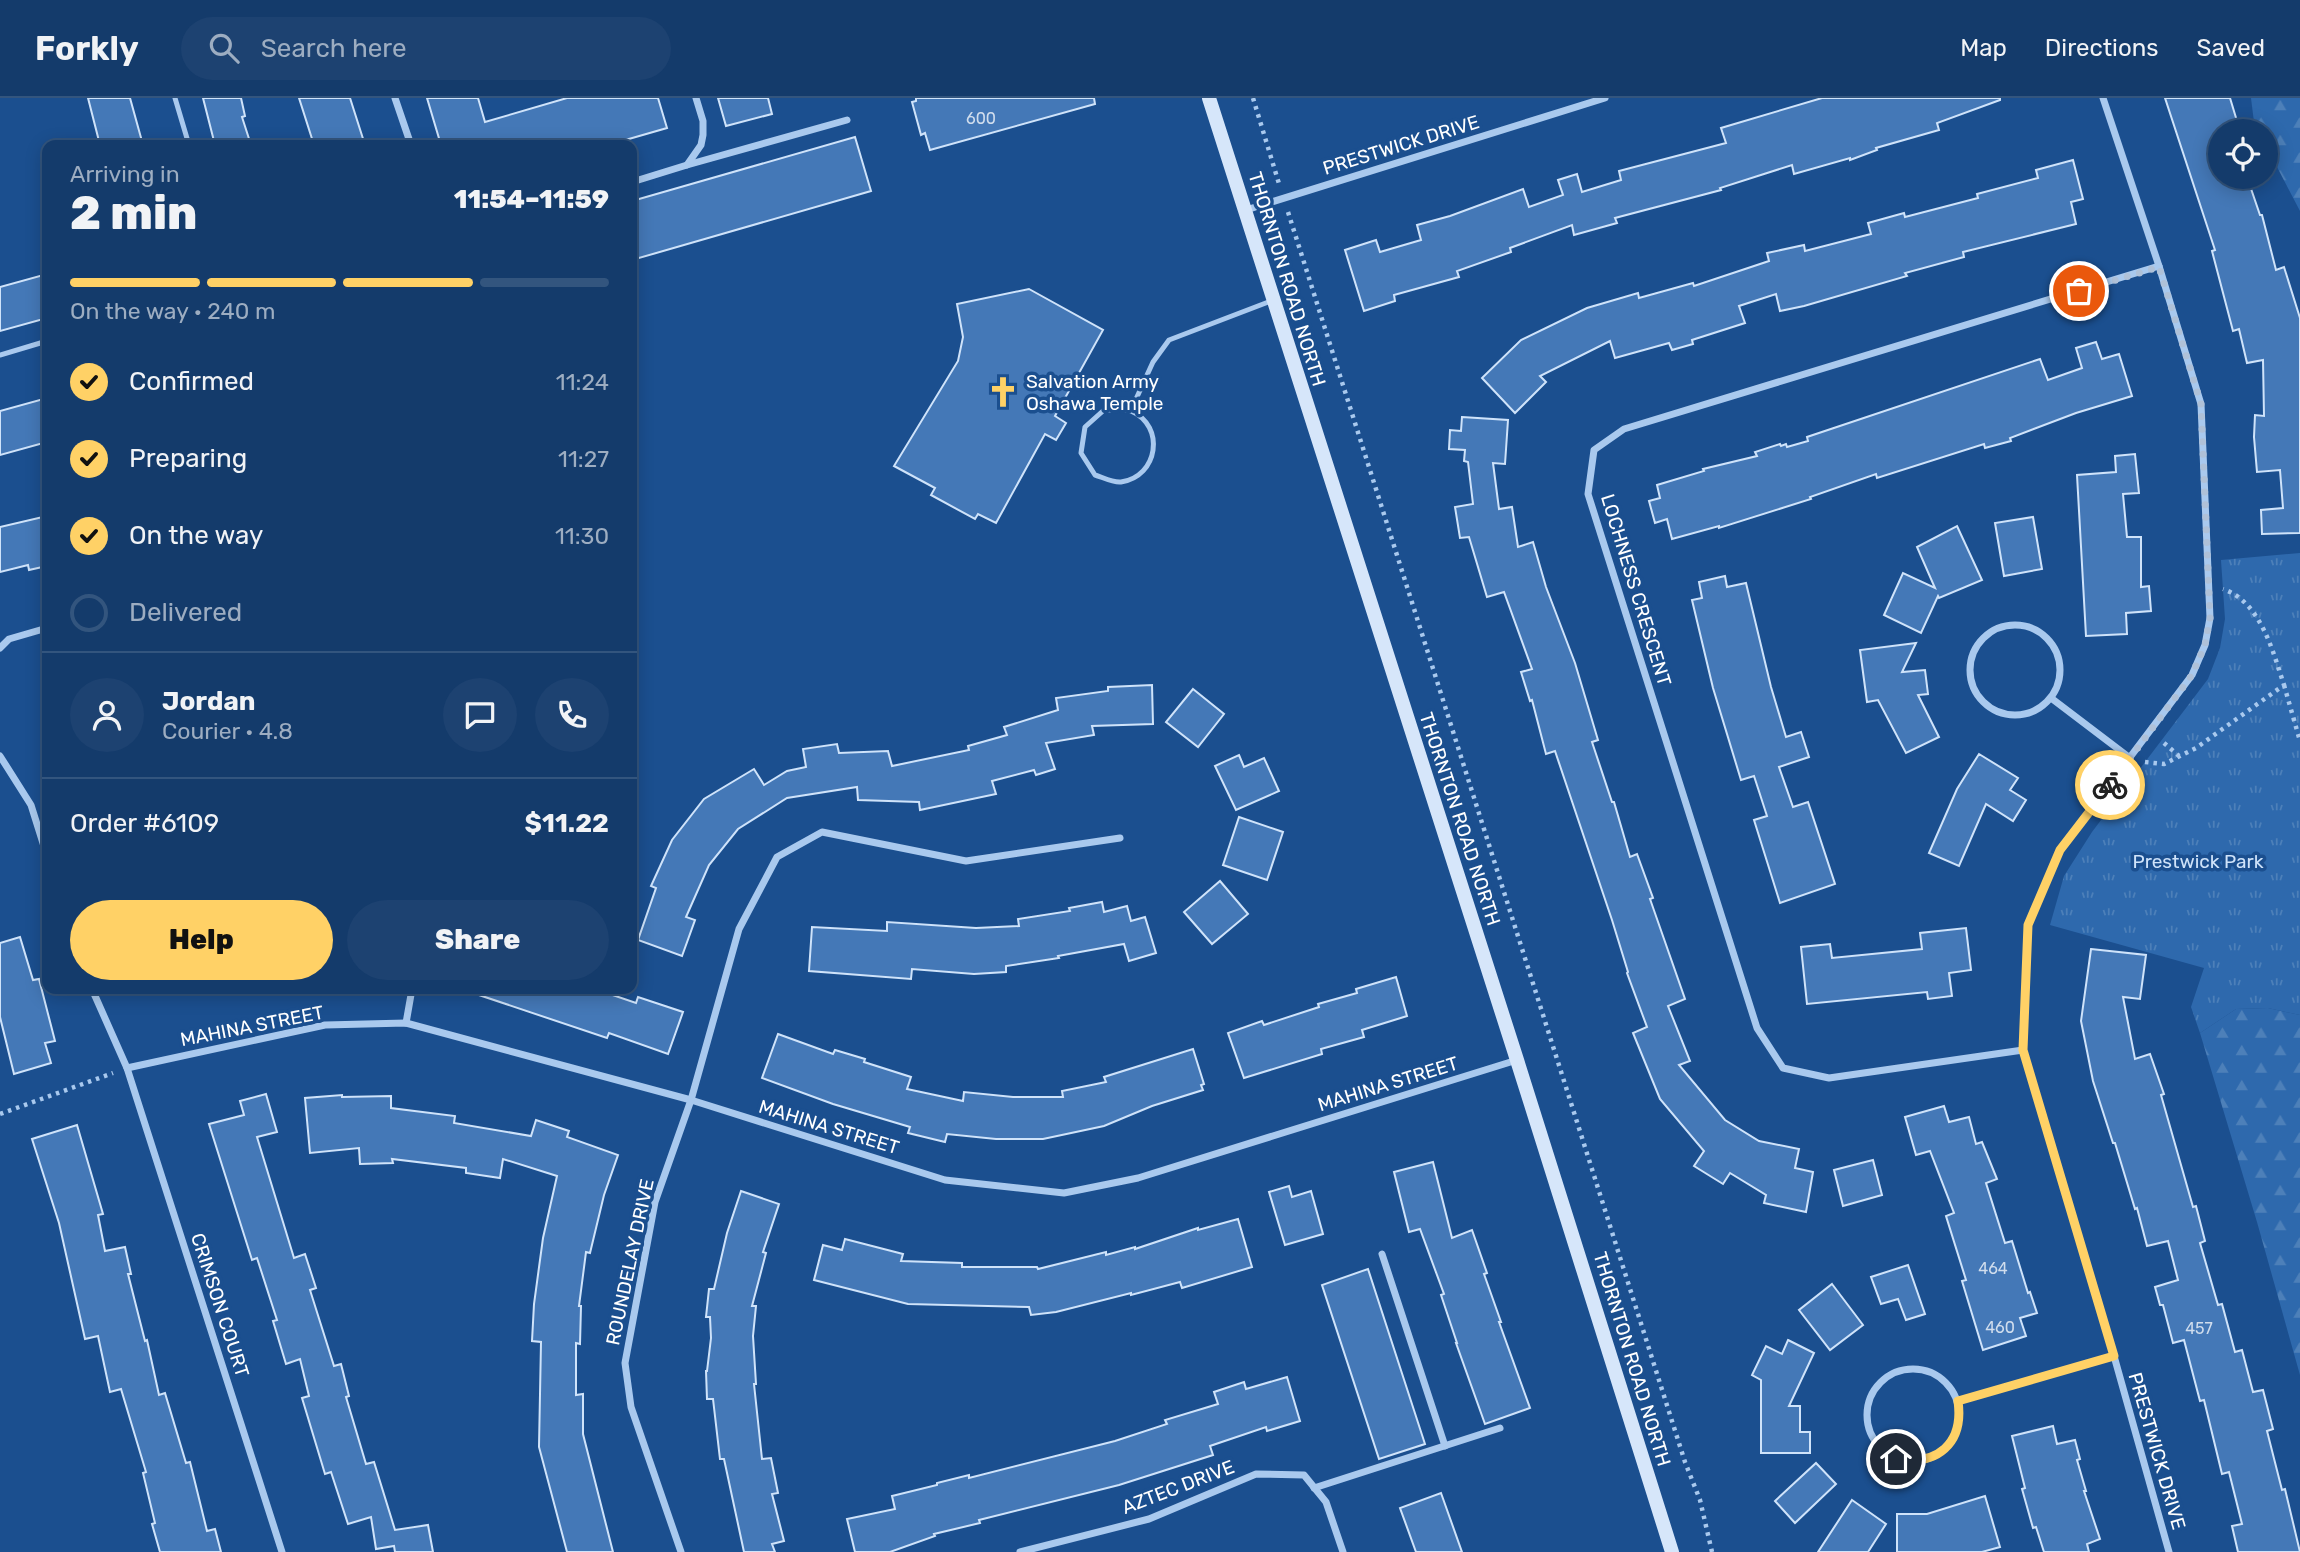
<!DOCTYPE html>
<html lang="en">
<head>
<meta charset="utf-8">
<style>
  :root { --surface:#143b6b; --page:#1d4271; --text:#f1f3f6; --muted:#9dadc1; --line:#33557e; --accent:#ffd166 }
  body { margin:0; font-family:Rubik,sans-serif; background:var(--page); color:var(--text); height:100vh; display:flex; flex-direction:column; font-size:26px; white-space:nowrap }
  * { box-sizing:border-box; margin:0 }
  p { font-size:23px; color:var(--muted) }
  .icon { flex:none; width:38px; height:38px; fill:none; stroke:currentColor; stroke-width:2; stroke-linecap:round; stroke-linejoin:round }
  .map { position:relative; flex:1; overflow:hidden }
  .side { position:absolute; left:42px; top:42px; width:595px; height:854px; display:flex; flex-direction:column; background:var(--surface); border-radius:14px; box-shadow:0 4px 18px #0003,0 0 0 2px var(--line) }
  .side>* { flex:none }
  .controls { position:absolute; left:2208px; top:21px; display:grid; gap:14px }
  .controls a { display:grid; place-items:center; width:70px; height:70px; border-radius:50%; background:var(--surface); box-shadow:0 4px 18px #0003,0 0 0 2px var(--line); font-size:35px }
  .pin { position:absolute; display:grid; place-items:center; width:60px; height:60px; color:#fff; margin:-30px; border:4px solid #fff; border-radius:50%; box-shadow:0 2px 7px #0007 }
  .courier { position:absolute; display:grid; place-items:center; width:70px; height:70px; margin:-35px; border:5px solid #ffd166; border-radius:50%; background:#fff; color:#222; box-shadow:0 2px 9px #0007 }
  .overview em { font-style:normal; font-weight:800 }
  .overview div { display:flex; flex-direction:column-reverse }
  .overview { display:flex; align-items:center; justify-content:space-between; height:119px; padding:0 28px }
  h1 { font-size:46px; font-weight:800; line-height:52px }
  .bar { display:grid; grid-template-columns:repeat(4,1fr); gap:10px 7px; align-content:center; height:84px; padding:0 28px }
  .bar i { height:9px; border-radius:5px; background:var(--line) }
  .bar .selected { background:var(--accent) }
  .bar p { grid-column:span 4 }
  .line { display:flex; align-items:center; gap:18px; padding:0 28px; border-top:2px solid var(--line) }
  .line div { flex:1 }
  .round { display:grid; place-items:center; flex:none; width:74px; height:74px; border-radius:37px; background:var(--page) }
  ol { padding:0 28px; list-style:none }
  li { display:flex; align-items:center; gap:21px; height:77px }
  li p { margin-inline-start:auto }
  li .icon { padding:7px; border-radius:50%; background:var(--accent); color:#111; stroke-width:4 }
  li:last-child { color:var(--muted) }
  li i { width:38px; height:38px; border:4px solid var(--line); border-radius:50% }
  .button { display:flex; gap:14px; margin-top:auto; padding:14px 28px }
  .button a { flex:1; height:80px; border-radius:42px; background:var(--accent); color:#111; font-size:28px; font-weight:800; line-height:80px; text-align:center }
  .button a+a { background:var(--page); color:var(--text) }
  header { display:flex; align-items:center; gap:42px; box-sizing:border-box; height:98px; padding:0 35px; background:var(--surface); border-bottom:2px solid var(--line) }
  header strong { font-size:33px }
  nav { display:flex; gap:38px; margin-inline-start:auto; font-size:24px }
  .search { width:490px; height:63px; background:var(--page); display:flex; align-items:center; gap:18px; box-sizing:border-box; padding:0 24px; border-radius:38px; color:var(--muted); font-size:26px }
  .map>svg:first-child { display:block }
  .forest { fill:url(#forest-firs) }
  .park { fill:url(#park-tufts) }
  .building { fill:#4478b7; stroke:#cfe3fa; stroke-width:2 }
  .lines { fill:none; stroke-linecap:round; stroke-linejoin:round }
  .path { stroke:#a9c9ee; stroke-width:4.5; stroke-dasharray:3.5 5; stroke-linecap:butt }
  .service { stroke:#a9c9ee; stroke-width:5 }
  .minor { stroke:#a9c9ee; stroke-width:7 }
  .secondary { stroke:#d6e6fa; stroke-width:14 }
  .done { stroke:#afc1d8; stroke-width:7; stroke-dasharray:0 12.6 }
  .route { stroke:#ffd166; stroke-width:9 }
  .labels { text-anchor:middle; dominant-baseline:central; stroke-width:7; stroke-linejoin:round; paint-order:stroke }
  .number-label { font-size:16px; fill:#d0dded }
  .street-label { font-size:19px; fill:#fff; stroke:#1b4f8f }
  .poi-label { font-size:19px; fill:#fff; stroke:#1b4f8f; text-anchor:start }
  .park-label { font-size:19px; fill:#cfe3fa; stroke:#1b4f8f }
</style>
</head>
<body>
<header>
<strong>Forkly</strong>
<div class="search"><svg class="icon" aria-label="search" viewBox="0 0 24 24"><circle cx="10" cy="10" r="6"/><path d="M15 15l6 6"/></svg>Search here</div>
<nav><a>Map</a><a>Directions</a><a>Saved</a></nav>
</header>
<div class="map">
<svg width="2300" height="1454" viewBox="0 0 2300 1454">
  <defs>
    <pattern id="forest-firs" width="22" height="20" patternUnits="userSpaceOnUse" patternTransform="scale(1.75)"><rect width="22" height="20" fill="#2e69ad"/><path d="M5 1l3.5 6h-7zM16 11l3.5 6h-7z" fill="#4d80b9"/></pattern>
    <pattern id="park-tufts" width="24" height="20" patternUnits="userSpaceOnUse" patternTransform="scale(1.75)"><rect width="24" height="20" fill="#2e69ad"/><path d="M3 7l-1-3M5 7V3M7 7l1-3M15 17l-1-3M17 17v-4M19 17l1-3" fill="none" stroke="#4d80b9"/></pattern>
  </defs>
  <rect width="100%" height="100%" fill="#1b4f8f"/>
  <g class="forest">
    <polygon points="2251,0 2300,0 2300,113 2266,48 2266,33 2259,33 2254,24"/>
    <polygon points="2268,910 2300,917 2300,1277 2257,1124 2200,935 2236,911"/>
  </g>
  <polygon class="park" points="2300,455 2300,917 2268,910 2236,911 2200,935 2191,909 2204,870 2050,827 2064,778 2092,734 2208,581 2220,550 2225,521 2221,462"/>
  <g class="building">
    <polygon points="88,0 130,0 143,47 100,47"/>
    <polygon points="203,0 241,0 245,18 242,19 251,47 215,47"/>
    <polygon points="299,0 350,0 365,47 314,47"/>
    <polygon points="427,0 478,0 485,24 567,0 658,0 667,30 608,47 441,47"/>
    <polygon points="718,0 768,0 772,16 726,28"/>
    <polygon points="916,0 1094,0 1095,6 930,52 925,35 921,37 912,4 916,3"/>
    <polygon points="1822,0 2000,0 2000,2 1937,25 1939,32 1876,50 1877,52 1850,62 1850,60 1794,76 1792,67 1720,90 1721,92 1615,120 1617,125 1574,137 1572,127 1510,150 1511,154 1457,173 1459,179 1394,197 1395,203 1364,213 1345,152 1376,142 1380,154 1421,142 1417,127 1450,118 1523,91 1529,109 1563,97 1558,82 1577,76 1582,94 1621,82 1619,73 1726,45 1721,30"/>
    <polygon points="2165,0 2230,0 2240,33 2221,33 2221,79 2247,79 2260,117 2262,117 2276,172 2284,169 2300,220 2300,435 2262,436 2261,412 2283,410 2280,372 2257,374 2254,339 2255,317 2264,318 2263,262 2247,265 2239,231 2233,233 2212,153 2215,152"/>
    <polygon points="855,39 871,93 632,162 632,103"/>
    <polygon points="2073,62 2083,101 2071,104 2076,126 1963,154 1964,159 1905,175 1907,178 1804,208 1780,213 1776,196 1739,208 1745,225 1692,242 1693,246 1672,252 1669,245 1615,260 1610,243 1540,278 1546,284 1515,315 1482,280 1521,242 1587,210 1638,195 1639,200 1693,185 1694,188 1769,163 1767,155 1804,147 1805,153 1871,136 1868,125 1904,115 1905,119 1978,100 1977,96 2038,80 2036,72"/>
    <polygon points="47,176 47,220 0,233 0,189"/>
    <polygon points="1029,191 1103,232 1055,318 1066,325 1056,342 1045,336 996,425 978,416 975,421 931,397 935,390 894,368 958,263 963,239 957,206"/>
    <polygon points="2096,244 2102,261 2119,256 2132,298 2076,315 2010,340 2011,343 1985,350 1984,346 1877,380 1876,376 1810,399 1811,401 1719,430 1719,428 1672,441 1667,421 1655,425 1649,403 1660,400 1657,387 1704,373 1703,371 1757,358 1755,354 1780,346 1781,348 1786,346 1787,349 1808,343 1807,339 2040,261 2048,282 2082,270 2076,250"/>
    <polygon points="47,300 47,344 0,357 0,313"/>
    <polygon points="1462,319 1508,322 1505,366 1493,365 1499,411 1512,409 1518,449 1533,444 1546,489 1575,565 1598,642 1592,644 1612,704 1614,704 1630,759 1637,756 1653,800 1650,801 1685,901 1668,908 1690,963 1679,967 1725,1022 1759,1043 1799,1051 1795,1070 1813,1074 1806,1114 1764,1105 1766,1097 1730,1075 1723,1086 1694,1068 1704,1053 1660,1001 1633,935 1647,929 1627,875 1628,874 1612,822 1555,653 1546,656 1532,602 1530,603 1521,574 1532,571 1504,494 1487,499 1469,439 1460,440 1455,409 1473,406 1468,364 1464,363 1465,352 1449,351 1450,332 1461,333"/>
    <polygon points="2135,356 2139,395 2123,396 2127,439 2141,439 2141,489 2149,488 2151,513 2126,515 2127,536 2086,538 2077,377 2116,374 2115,358"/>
    <polygon points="47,418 47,468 29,472 28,467 0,474 0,429"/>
    <polygon points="2033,419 2042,471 2004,478 1995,425"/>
    <polygon points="1957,428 1982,482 1939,500 1938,498 1921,535 1884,517 1903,475 1935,490 1917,449"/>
    <polygon points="1725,478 1727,489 1746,485 1771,589 1786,639 1801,634 1809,659 1779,669 1793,709 1808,704 1835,786 1780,805 1754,722 1767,718 1754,678 1741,682 1713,590 1692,502 1702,500 1699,484"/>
    <polygon points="1916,545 1902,574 1925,572 1928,596 1918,597 1939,639 1906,655 1878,602 1867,604 1860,552"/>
    <polygon points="1152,587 1153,626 1092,628 1094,637 1046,645 1055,671 1036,677 1034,672 992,683 996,696 920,712 919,704 858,702 857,689 787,700 738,731 709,767 686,819 695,822 682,858 638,842 656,790 651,788 672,742 704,701 754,671 764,687 787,673 806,669 803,651 837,646 839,655 888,653 892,668 969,652 968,648 1007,637 1004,629 1058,612 1056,600 1108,593 1108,589"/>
    <polygon points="1193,591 1224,616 1198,649 1166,624"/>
    <polygon points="1979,656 2018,680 2010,692 2026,702 2013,723 1986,706 1959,768 1929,755 1957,691"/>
    <polygon points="1239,657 1244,669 1264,660 1279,693 1236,712 1215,668"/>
    <polygon points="1239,719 1283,734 1267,782 1223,767"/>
    <polygon points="1220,783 1248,816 1212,846 1184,814"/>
    <polygon points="1102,804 1104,814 1127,808 1131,823 1145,819 1156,855 1129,863 1124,846 1058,858 1059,860 1006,868 1006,874 974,876 912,871 911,881 809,873 812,829 887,833 887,824 976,830 1019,828 1018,821 1070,813 1069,810"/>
    <polygon points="1966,830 1971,872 1949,875 1952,898 1928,901 1927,894 1807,906 1801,849 1830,846 1832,860 1922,851 1920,835"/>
    <polygon points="20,839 33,882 39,881 55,943 45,945 51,965 14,976 0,919 0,845"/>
    <polygon points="2091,851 2146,857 2140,901 2123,899 2135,961 2150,956 2164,996 2161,997 2193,1109 2196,1108 2205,1143 2200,1145 2218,1207 2222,1206 2235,1254 2242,1252 2253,1294 2263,1292 2273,1331 2267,1333 2282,1392 2285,1391 2300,1454 2238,1454 2232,1428 2242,1426 2229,1374 2222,1376 2204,1302 2200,1303 2184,1242 2173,1245 2163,1207 2160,1207 2155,1189 2178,1182 2168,1143 2147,1148 2137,1110 2135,1111 2115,1045 2113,1045 2093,983 2081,923"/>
    <polygon points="1396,879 1407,918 1362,932 1364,939 1321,951 1322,956 1244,980 1228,935 1262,923 1264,927 1319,909 1318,906 1357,895 1356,891"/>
    <polygon points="474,891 595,891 636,905 638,899 683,914 668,956 609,935 607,940 473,895"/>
    <polygon points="778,936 833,956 835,952 865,961 864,964 911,979 907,991 963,1003 964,994 1013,999 1063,999 1062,993 1106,984 1104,979 1193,951 1204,986 1201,987 1203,992 1152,1008 1104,1028 1043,1041 996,1041 947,1036 945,1044 908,1035 910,1029 833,1006 762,980"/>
    <polygon points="266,996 277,1034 257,1039 294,1160 305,1156 316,1190 310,1192 334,1268 341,1266 349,1298 346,1299 366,1366 374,1364 395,1432 428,1427 433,1454 395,1454 394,1448 376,1451 371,1419 348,1426 331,1374 325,1376 302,1300 309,1298 300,1261 286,1266 273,1223 277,1222 257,1160 252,1162 209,1026 244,1017 240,1003"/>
    <polygon points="342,997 342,999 391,998 391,1010 455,1018 454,1025 531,1038 536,1022 569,1033 567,1039 618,1057 604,1097 590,1155 586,1154 579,1208 581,1208 580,1246 576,1245 576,1297 583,1296 583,1336 613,1454 567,1454 539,1349 541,1244 532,1243 534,1206 543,1140 557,1078 503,1061 500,1080 466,1075 466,1070 392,1061 393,1065 360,1066 359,1050 310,1055 305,1000"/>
    <polygon points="1944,1008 1949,1024 1969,1019 1976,1046 1982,1044 1997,1081 1986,1085 2005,1145 2012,1143 2028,1195 2030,1194 2037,1215 2020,1220 2026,1238 1983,1252 1962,1183 1966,1182 1946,1118 1954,1115 1930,1053 1916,1057 1905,1019"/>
    <polygon points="77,1027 103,1116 98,1117 105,1153 125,1149 131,1176 128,1176 145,1243 147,1242 159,1297 165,1295 186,1365 190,1364 207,1433 215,1431 221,1454 160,1454 152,1426 155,1425 143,1375 146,1374 121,1291 110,1294 98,1238 85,1241 59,1125 32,1041"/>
    <polygon points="1873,1062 1882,1097 1843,1108 1834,1072"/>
    <polygon points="1433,1064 1452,1140 1472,1132 1487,1175 1484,1176 1501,1224 1499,1224 1530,1310 1485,1326 1456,1245 1457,1245 1441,1197 1444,1196 1420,1131 1409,1134 1394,1074"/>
    <polygon points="1289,1088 1292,1099 1311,1093 1323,1136 1285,1147 1269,1094"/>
    <polygon points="741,1093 779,1106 763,1154 766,1155 752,1208 756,1208 753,1238 756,1286 754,1286 762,1361 771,1360 778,1395 772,1396 784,1443 772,1446 775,1454 744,1454 724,1361 720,1361 713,1301 707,1301 706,1273 707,1273 711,1240 710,1219 706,1219 709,1191 714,1191 727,1135"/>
    <polygon points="1238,1121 1252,1169 1182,1190 1180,1184 1131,1197 1131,1195 1056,1214 1031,1217 1029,1209 908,1206 814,1182 823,1147 842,1152 845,1141 903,1156 901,1163 962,1165 962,1169 1037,1169 1038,1171 1106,1154 1106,1157 1135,1149 1135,1151 1198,1130 1198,1132"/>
    <polygon points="1908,1167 1925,1216 1906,1222 1898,1201 1881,1206 1871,1179"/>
    <polygon points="1368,1171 1425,1346 1379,1361 1322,1187"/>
    <polygon points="1832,1186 1863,1227 1830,1252 1799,1212"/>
    <polygon points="1788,1242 1814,1255 1789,1308 1800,1308 1800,1334 1810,1334 1810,1355 1761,1355 1761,1282 1752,1277 1766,1248 1782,1256"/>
    <polygon points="1287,1279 1300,1323 1267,1333 1266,1329 1210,1348 1213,1357 1119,1387 979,1422 980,1425 934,1436 935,1438 890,1454 855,1454 847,1421 895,1411 892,1398 937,1387 937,1385 969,1377 969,1380 1115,1343 1167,1326 1165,1322 1218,1306 1214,1294 1244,1284 1246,1291"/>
    <polygon points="2053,1328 2057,1346 2075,1342 2080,1361 2077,1362 2086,1393 2084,1393 2100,1441 2087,1446 2089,1454 2044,1454 2036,1429 2033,1430 2022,1391 2025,1390 2012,1338"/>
    <polygon points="1816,1365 1836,1386 1795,1425 1775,1403"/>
    <polygon points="1441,1395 1462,1454 1416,1454 1400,1410"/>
    <polygon points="1985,1398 2000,1449 1982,1454 1897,1454 1897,1416 1927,1416"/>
    <polygon points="1852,1402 1886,1426 1868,1454 1818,1454"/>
  </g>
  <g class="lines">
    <g class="path">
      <polyline points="1253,0 1280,89"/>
      <polyline points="1288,114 1685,1364 1700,1402 1712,1454"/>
      <polyline points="2284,587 2300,643"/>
      <polyline points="2164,645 2179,658"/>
      <path d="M2145 664 2164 666 2196 650 2284 587C2273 554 2261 504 2223 491"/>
      <polyline points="0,1016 113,975"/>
    </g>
    <g class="service">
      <polyline points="175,0 189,47"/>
      <polyline points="0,257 47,243"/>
      <path d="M1104 312C1112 312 1125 310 1131 313 1166 328 1158 379 1121 384 1113 385 1102 379 1095 377L1081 355 1085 329Z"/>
      <polyline points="1131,312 1153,264 1169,242 1271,203"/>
    </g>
    <g class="minor">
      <polyline points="395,0 411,47"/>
      <polyline points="2103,0 2159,168 2201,306 2210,520 2205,547 2192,577 2060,752 2028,827 2023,952 2114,1258 2169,1454"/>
      <polyline points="687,67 847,22"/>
      <polyline points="632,84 687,67 701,47 703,37 703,23 696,0"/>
      <polyline points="1246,112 1605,0"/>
      <circle cx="2015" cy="572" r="45"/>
      <polyline points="0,550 9,541 47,530"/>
      <polyline points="2051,600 2130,660"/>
      <polyline points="0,658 31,707 47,758"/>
      <polyline points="92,891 127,970 282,1454"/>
      <polyline points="406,925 412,891"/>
      <polyline points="2023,952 1829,980 1783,970 1757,930 1588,396 1594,352 1624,331 2159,168"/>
      <polyline points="127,970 325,927 406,925 691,1002 945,1082 1064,1095 1138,1080 1517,962"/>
      <polyline points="1382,1156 1445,1348"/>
      <circle cx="1913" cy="1317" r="46"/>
      <polyline points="1958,1303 2114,1258"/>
      <polyline points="1314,1390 1500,1330"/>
      <polyline points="681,1454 631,1309 625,1265 655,1104 691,1002 739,831 777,759 822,734 966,763 1120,740"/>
      <polyline points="1020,1454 1149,1421 1256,1376 1304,1377 1326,1404 1343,1454"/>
    </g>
    <polyline class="secondary" points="1209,0 1517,962 1672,1454"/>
  </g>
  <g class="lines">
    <polyline class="done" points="2079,193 2159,169 2201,306 2210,520 2205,547 2192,577 2110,687"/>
    <path class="route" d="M1896 1361C1937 1368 1964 1346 1958 1303L2114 1258 2023 952 2028 827 2060 752 2110 687"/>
  </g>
  <defs>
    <symbol id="church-bare" viewBox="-9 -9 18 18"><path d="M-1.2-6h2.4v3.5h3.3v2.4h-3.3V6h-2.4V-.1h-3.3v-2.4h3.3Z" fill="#ffd166" stroke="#1b4f8f" stroke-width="2.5" paint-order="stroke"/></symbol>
  </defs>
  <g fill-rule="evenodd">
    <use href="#church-bare" x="981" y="272" width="44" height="44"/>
  </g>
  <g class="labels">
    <g class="number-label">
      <text x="981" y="20">600</text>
      <text x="1993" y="1170">464</text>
      <text x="2000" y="1229">460</text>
      <text x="2199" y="1230">457</text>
    </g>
    <g class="street-label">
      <text transform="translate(1401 47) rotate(-17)">PRESTWICK DRIVE</text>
      <text transform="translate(1287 181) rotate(73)">THORNTON ROAD NORTH</text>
      <text transform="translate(1636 492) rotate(73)">LOCHNESS CRESCENT</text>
      <text transform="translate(1460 721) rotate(72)">THORNTON ROAD NORTH</text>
      <text transform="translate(252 928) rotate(-11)">MAHINA STREET</text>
      <text transform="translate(1388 986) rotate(-17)">MAHINA STREET</text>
      <text transform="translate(829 1029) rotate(17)">MAHINA STREET</text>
      <text transform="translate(630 1164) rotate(-78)">ROUNDELAY DRIVE</text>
      <text transform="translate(220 1207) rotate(72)">CRIMSON COURT</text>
      <text transform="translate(1632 1261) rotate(73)">THORNTON ROAD NORTH</text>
      <text transform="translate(2157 1353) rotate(74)">PRESTWICK DRIVE</text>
      <text transform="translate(1178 1389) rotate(-21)">AZTEC DRIVE</text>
    </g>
    <g class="poi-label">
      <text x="1026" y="283">Salvation Army<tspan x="1026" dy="22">Oshawa Temple</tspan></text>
    </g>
    <g class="park-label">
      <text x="2198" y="763">Prestwick Park</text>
    </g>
  </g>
</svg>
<div class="controls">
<a><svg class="icon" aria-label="locate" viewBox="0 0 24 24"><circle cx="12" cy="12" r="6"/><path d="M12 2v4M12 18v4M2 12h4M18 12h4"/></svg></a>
</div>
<div class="pin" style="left:2079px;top:193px;background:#ea580c"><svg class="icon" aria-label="bag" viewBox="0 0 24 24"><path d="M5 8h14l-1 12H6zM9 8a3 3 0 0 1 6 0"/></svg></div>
<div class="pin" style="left:1896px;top:1361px;background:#1f2937"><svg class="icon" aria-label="home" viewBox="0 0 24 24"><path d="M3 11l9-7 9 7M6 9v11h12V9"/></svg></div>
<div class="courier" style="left:2110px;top:687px"><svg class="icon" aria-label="bike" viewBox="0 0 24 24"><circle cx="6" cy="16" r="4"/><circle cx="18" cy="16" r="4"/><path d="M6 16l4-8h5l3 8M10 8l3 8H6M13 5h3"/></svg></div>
<section class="side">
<div class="overview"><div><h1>2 min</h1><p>Arriving in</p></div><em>11:54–11:59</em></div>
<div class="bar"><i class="selected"></i><i class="selected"></i><i class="selected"></i><i></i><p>On the way · 240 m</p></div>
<ol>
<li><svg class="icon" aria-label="check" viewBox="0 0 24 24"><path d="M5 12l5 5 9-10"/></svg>Confirmed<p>11:24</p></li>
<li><svg class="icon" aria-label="check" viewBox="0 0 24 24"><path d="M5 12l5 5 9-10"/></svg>Preparing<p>11:27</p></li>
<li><svg class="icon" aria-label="check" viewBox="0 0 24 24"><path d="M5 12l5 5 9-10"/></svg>On the way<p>11:30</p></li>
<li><i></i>Delivered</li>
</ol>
<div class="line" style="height:126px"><a class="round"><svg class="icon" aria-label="person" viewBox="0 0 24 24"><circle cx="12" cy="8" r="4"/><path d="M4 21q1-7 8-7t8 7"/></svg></a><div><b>Jordan</b><p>Courier · 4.8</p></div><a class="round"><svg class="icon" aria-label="chat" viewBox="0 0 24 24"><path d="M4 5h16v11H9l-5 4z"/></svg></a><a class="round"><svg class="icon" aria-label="phone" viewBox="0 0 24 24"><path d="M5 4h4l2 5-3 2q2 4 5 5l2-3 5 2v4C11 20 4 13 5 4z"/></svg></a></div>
<div class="line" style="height:91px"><div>Order #6109</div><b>$11.22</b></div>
<div class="button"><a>Help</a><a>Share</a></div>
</section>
</div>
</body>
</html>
